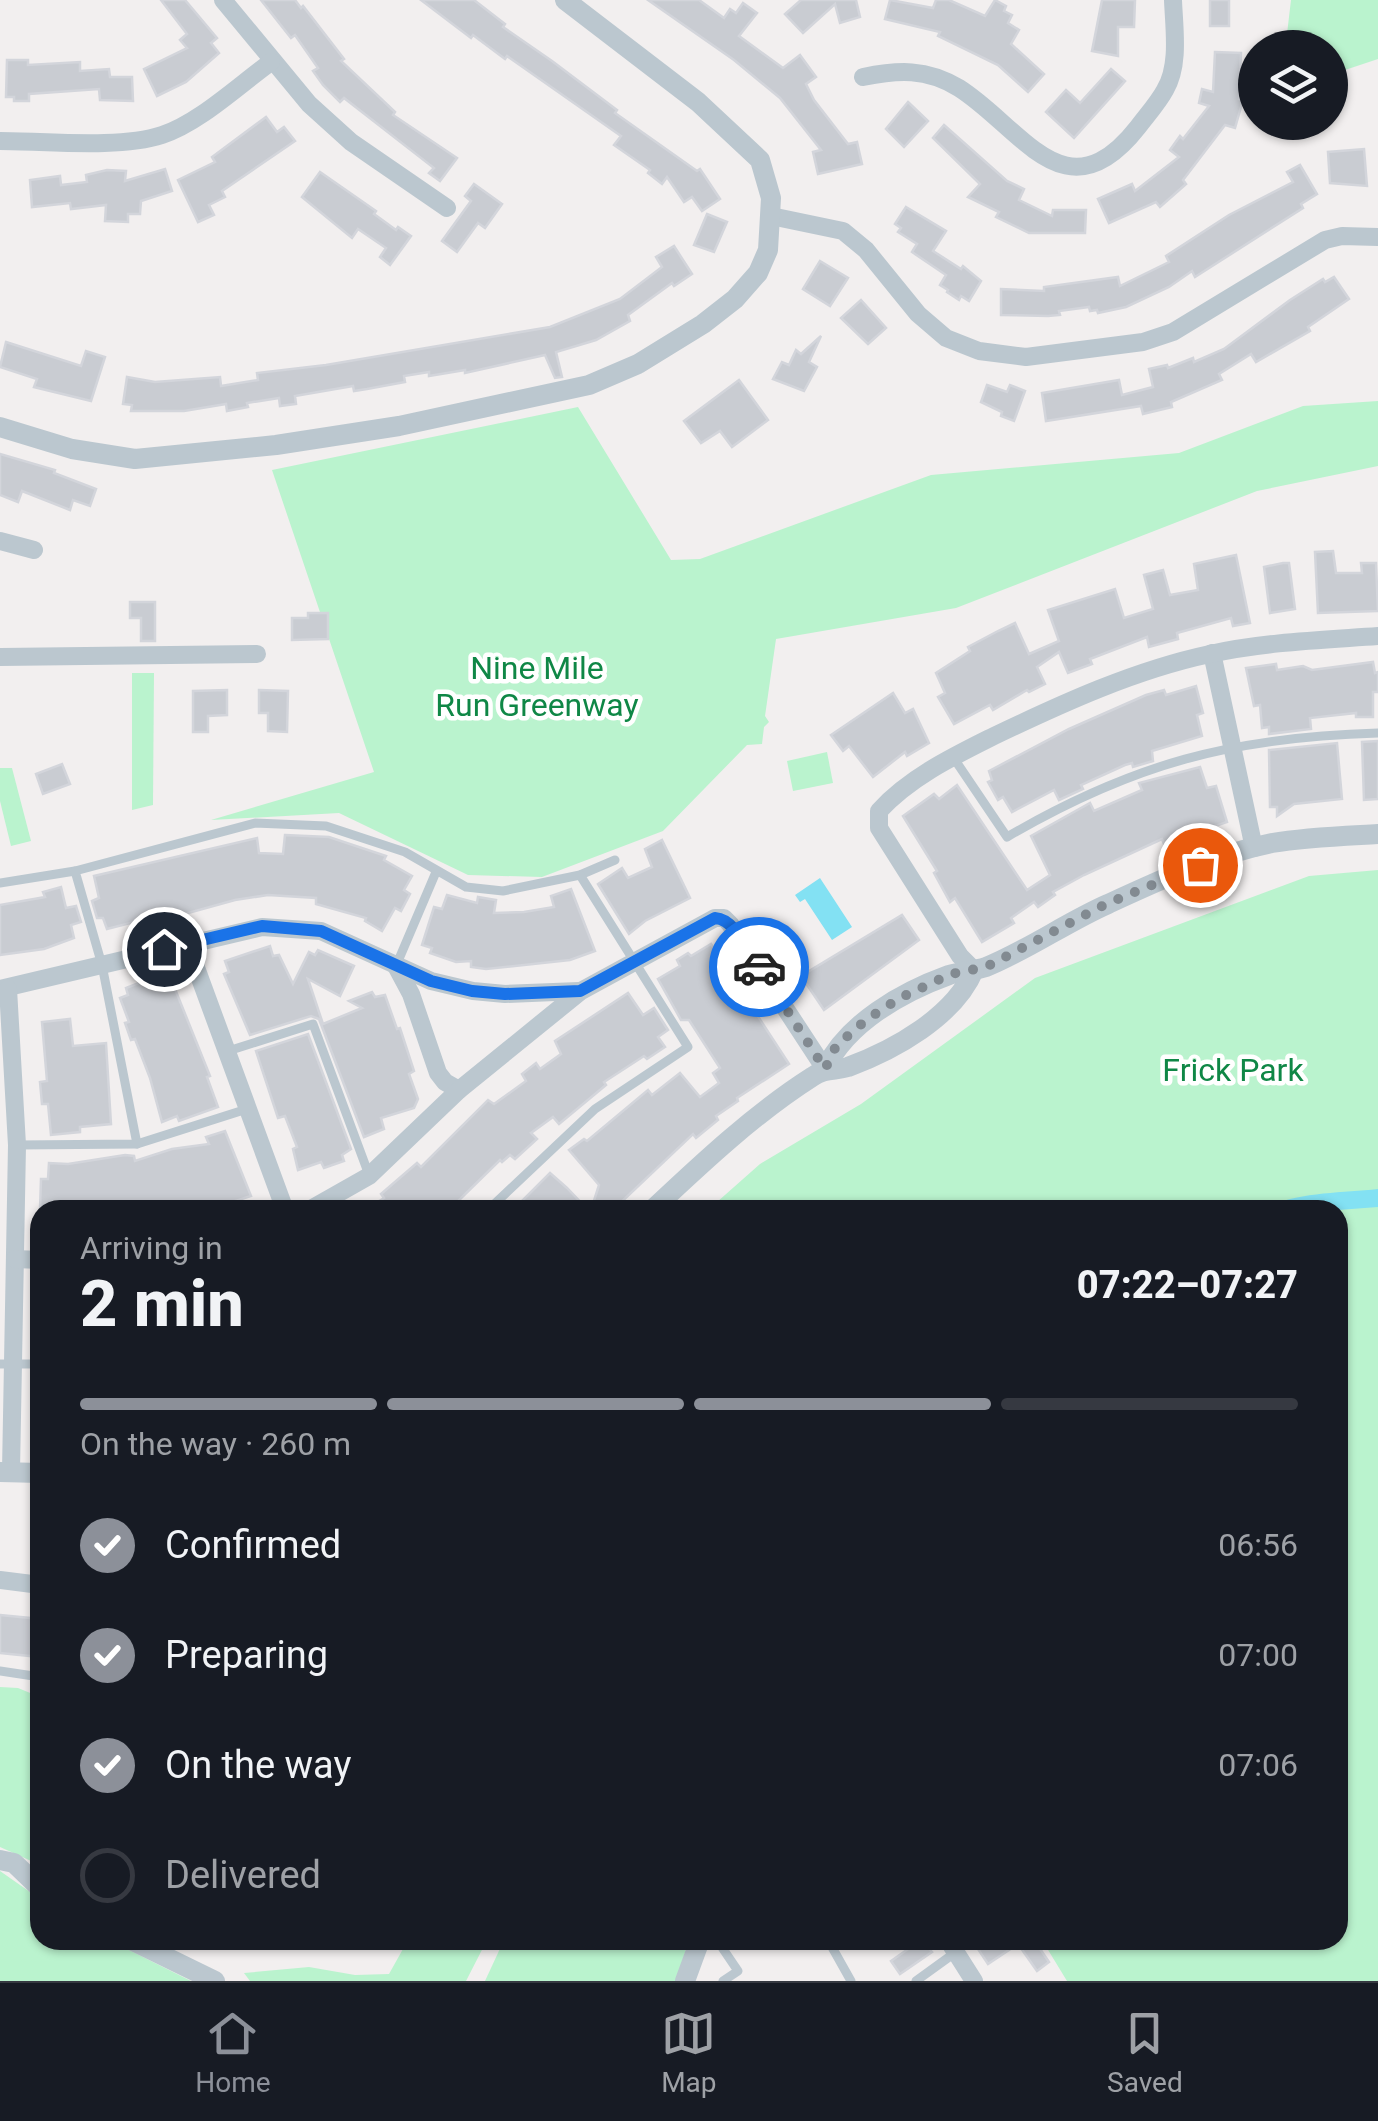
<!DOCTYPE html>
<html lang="en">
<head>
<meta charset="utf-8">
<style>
  :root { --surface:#171b24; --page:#20242c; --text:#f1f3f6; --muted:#9ea1a6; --line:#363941; --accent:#8c9099 }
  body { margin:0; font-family:Roboto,sans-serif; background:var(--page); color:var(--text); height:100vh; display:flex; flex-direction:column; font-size:38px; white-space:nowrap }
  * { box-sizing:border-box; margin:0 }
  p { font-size:32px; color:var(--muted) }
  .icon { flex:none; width:55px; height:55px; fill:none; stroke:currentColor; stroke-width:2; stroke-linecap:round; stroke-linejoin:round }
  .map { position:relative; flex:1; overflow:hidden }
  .panel { position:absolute; left:30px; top:1200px; width:1318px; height:750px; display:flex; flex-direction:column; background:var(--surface); border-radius:30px; box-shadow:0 2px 8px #0004 }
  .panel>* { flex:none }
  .controls { position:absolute; left:1238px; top:30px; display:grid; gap:20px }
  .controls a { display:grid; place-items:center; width:110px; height:110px; border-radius:50%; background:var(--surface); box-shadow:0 2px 8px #0004; font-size:50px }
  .pin { position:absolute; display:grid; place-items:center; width:85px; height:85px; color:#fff; margin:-42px; border:5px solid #fff; border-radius:50%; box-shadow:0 2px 10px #0007 }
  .courier { position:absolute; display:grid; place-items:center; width:100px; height:100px; margin:-50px; border:8px solid #1a73e8; border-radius:50%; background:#fff; color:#222; box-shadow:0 2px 12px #0007 }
  .headline em { font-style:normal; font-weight:800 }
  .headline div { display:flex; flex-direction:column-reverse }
  .headline { display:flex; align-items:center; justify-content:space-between; height:170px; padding:0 50px }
  h1 { font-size:65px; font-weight:800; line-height:75px }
  .bar { display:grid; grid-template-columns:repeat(4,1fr); gap:15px 10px; align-content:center; height:120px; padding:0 50px }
  .bar i { height:12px; border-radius:8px; background:var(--line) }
  .bar .active { background:var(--accent) }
  .bar p { grid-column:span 4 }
  ol { padding:0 50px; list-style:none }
  li { display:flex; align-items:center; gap:30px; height:110px }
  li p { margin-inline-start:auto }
  li .icon { padding:10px; border-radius:50%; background:var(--accent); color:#fff; stroke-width:4 }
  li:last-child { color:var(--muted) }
  li i { width:55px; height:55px; border:5px solid var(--line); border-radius:50% }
  .tabs { display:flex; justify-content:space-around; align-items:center; height:140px; border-top:2px solid var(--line); background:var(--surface); font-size:28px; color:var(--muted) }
  .tabs a { display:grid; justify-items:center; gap:5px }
  .tabs .active { color:var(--accent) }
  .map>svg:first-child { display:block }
  .green { fill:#baf3ce }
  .water { fill:#83e1f3 }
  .building { fill:#c9ccd2; stroke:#d3d5db; stroke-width:2.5 }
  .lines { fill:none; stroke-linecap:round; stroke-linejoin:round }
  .service { stroke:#bbc7cf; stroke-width:9 }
  .minor { stroke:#bbc7cf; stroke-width:18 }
  .tertiary { stroke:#bbc7cf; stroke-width:20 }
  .done { stroke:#828a91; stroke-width:10; stroke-dasharray:0 18 }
  .route { stroke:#1a73e8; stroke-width:12 }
  .labels { text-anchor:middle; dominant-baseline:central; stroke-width:9; stroke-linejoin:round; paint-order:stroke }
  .park-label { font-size:32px; fill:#0f8746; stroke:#fff }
</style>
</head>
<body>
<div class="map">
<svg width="1378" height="1981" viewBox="0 0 1378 1981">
  <rect width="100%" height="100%" fill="#f2efef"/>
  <g class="green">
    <polygon points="1291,0 1378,0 1378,59 1336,73 1330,82 1330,48 1297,47 1287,34"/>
    <polygon points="1378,401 1378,466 1257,491 956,608 776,639 765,716 769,722 764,727 762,744 747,745 663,831 542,877 468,875 339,813 211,820 374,772 272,470 578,407 671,560 700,559 931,475 1179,453 1303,406"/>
    <polygon points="132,673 154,673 153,805 132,810"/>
    <polygon points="827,752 833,783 793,791 787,761"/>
    <polygon points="0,768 12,768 31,841 11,846 0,801"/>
    <polygon points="1378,870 1378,1981 1067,1981 1042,1940 1338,1940 1338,1210 708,1210 760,1164 861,1104 1035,978 1309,876"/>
    <polygon points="0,1687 18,1688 40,1697 40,1865 0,1847"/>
    <polygon points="0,1871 40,1899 40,1940 109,1940 191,1981 0,1981"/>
    <polygon points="408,1940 487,1940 466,1981 250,1981 244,1973 309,1967 355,1975 389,1974"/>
    <polygon points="504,1940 689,1940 676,1981 485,1981"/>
  </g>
  <g class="water">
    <polygon points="820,878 852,927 832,940 805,899 800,902 795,895"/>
    <path d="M1378 1189V1207L1338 1210H1260C1294 1192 1340 1193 1378 1189Z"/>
  </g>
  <g class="building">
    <polygon points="161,0 185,0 217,38 211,43 219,53 186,82 157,96 144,69 187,48 180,40 187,34"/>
    <polygon points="261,0 295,0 301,8 303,6 344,59 341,61 395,112 393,115 457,158 440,181 429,173 434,168 344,98 340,102 323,85 313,71 318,68 295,35 291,38"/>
    <polygon points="421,0 474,0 505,24 503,27 552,61 617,110 615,113 697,171 700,169 720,199 702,211 692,197 684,202 667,177 662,184 648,173 650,170 614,145 621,136 507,56 505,59 473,35 471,38"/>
    <polygon points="648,0 699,0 724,18 730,9 736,13 743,3 757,13 739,36 783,68 800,55 816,77 806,84 814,100 848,144 857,142 862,164 818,174 813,152 821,150 780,98 734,60"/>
    <polygon points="801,0 856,0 860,17 840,23 835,4 803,33 785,14"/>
    <polygon points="890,0 933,8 936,0 949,0 985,16 995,0 1006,6 1004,11 1012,15 1008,23 1019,30 1011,44 1044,74 1028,92 998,65 938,36 940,32 885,19"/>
    <polygon points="1102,0 1135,0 1134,27 1118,27 1118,56 1092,51"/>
    <rect x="1210" y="0" width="19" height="26"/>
    <polygon points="1215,52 1241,53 1239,99 1243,100 1235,128 1225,125 1183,180 1186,184 1160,207 1156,202 1109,223 1098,199 1132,184 1135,191 1179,157 1170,150 1180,136 1183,139 1209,106 1199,103 1202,89 1213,92"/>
    <polygon points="7,60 28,60 28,65 80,62 80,71 109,69 110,77 132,77 133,101 100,100 99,89 29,94 29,101 14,101 14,97 6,97"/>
    <polygon points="1111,69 1125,81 1074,138 1046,112 1066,90 1080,103"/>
    <polygon points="908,102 928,121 904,147 886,129"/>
    <polygon points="266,117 277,132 284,127 295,141 222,191 225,197 209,205 214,215 198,222 178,180 215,162 212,157"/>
    <polygon points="944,125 1007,181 1024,189 1019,200 1052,216 1053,210 1086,210 1085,233 1029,233 996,217 999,212 968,197 980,184 933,138"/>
    <polygon points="1364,149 1367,186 1330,183 1328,152"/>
    <polygon points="1300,165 1317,194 1301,204 1303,208 1195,277 1192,271 1169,287 1126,307 1098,313 1097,310 1090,311 1089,307 1059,311 1060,315 1048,316 1001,315 1001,289 1044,291 1044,287 1118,277 1120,286 1169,262 1166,256 1229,215 1293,182 1287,172"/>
    <polygon points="165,169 172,191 141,201 140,214 128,214 128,222 105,221 106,205 71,209 70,203 32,207 30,180 60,176 61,185 87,182 86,175 107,170 126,171 125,181"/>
    <polygon points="320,172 376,211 374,214 396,230 398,227 411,236 390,265 380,257 386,248 358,229 352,238 302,197"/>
    <polygon points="474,184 502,204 485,228 478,223 457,252 442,241 471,201 465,196"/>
    <polygon points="906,207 946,231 933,251 961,269 963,266 981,281 969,301 961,296 959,300 947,292 948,290 940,285 946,275 912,252 917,244 898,232 901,228 895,224"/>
    <polygon points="707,214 727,222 714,252 694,245"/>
    <polygon points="674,246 692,274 674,286 672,283 628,315 630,321 596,340 556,352 562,377 555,378 545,355 465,373 465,370 429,376 429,372 404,376 405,382 367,389 354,391 353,386 295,396 296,404 280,406 279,398 247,403 248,407 227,411 226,404 184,411 131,411 132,405 123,404 127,377 155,382 220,377 221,386 258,380 257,373 326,365 550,327 620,299 662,267 656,257"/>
    <polygon points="820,261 848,278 830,306 803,289"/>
    <polygon points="1334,277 1349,299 1308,327 1310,331 1256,362 1251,354 1219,374 1222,380 1171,402 1172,407 1143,414 1141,406 1046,421 1042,393 1119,380 1122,395 1153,387 1149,369 1167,365 1168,368 1193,358 1194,362 1224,349 1290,300 1323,279 1325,282"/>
    <polygon points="861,300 886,328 868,344 841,318"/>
    <polygon points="821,336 809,362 817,367 804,391 773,379 782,362 789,365 796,350 801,354"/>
    <polygon points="6,342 81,366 86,351 105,357 91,401 34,387 37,379 0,367"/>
    <polygon points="739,380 768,420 732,447 720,431 701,443 684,421"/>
    <polygon points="987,385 1007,392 1010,385 1025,391 1014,421 1001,416 1002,412 981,402"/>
    <polygon points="0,454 55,470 54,473 96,489 90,506 73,500 70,510 22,491 18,502 0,495"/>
    <polygon points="1333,551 1336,573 1362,573 1361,563 1376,563 1378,611 1318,613 1315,552"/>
    <polygon points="1236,555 1250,623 1233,626 1231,618 1177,633 1178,639 1149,647 1147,637 1090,659 1092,664 1068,673 1059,652 1037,667 1045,684 1029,692 1027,690 993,710 990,705 954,724 938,697 945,693 936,673 970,651 968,647 998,631 1015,623 1029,654 1059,641 1048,610 1115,589 1124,618 1153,609 1144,575 1163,570 1170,595 1198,590 1194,564"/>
    <polygon points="1283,563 1289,563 1295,609 1270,613 1264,567"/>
    <polygon points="130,602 155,602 155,641 141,641 141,618 130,618"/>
    <polygon points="308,613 328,613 328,639 292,640 292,618 308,618"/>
    <polygon points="1373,662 1375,673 1378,672 1378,692 1373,692 1373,717 1356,717 1356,713 1310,718 1311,729 1269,734 1269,727 1262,728 1260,705 1254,706 1246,668 1276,664 1277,670 1303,666 1312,670"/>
    <polygon points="1196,686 1203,713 1197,715 1202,736 1152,751 1153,761 1133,767 1132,763 1125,765 1081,785 1083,789 1059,800 1054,790 1012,812 1003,797 998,800 988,782 992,780 989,771 1069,729 1146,695 1164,690 1166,695"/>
    <polygon points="227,690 227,715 208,716 208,732 193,732 193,691"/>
    <polygon points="259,690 288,691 287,732 268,731 268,713 259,713"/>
    <polygon points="893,693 905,713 913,709 929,743 907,756 905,752 873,777 849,746 843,751 831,735"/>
    <polygon points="1378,741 1378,799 1364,800 1362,742"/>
    <polygon points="1337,743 1342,799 1294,804 1277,816 1277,807 1270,807 1269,750"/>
    <polygon points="62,764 70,784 43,794 36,774"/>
    <polygon points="1200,767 1207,788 1216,786 1227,822 1164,844 1162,839 1084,875 1053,892 1055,895 1038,907 1034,902 1011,918 1014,923 982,942 955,898 950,902 934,873 937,871 903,816 934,794 939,799 957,785 1027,890 1050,875 1031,836 1090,803 1094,811 1142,790 1139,783"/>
    <polygon points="285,835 329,837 386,856 384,860 412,876 404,890 410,894 401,911 395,908 382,931 365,921 366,918 316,904 316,898 268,895 235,900 174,917 173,912 107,929 103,918 97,918 92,901 99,898 94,876 257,838 259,853 283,854"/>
    <polygon points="662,840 690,898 645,921 629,934 598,884 622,868 628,878 652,867 645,849"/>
    <polygon points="61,887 66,908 76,906 81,922 71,925 74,938 44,949 0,955 0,905 45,897 43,892"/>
    <polygon points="571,889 595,951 570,960 486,969 471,967 471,961 456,962 430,953 432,948 422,945 434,907 442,909 447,895 477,903 478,897 496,900 494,913 524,912 554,907 551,896"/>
    <polygon points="902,915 919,940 824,1010 801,976"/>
    <polygon points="711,944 789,1064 737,1098 738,1101 716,1116 718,1120 696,1138 693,1134 613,1210 591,1210 599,1185 569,1150 584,1139 587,1141 648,1090 652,1095 680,1073 700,1097 719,1083 713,1073 720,1068 689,1020 681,1020 658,979 680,966 677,960 688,953 691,956"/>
    <polygon points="270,946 273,956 279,955 293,984 309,952 315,955 318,950 354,966 340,996 308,979 323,1024 362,1008 349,1001 372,992 375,997 385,995 397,1029 400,1028 414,1071 409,1074 418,1099 414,1108 381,1118 384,1129 364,1137 319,1019 311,1016 250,1035 224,974 229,972 225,961"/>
    <polygon points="171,979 210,1076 207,1077 218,1107 179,1121 177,1116 162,1122 150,1078 135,1039 131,1040 125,1023 129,1022 120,998 128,995 126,988 146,980 149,987"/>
    <polygon points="628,993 643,1015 654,1008 668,1030 658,1037 665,1047 647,1059 644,1056 604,1082 606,1085 559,1124 553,1117 531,1133 537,1139 515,1159 510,1155 502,1162 500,1160 449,1210 365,1210 384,1198 381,1194 417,1163 421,1167 488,1100 494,1104 526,1081 522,1074 536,1063 540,1069 561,1054 555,1041"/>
    <polygon points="70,1019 73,1046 106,1043 111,1124 80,1127 80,1132 51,1135 48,1104 42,1104 40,1082 47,1081 42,1022"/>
    <polygon points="308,1034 351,1149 342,1155 344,1161 324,1168 321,1162 298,1170 293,1149 297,1147 285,1116 278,1118 256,1051"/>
    <polygon points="225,1131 251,1196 208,1210 40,1210 41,1179 48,1179 49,1163 68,1164 125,1155 134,1156 135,1161 172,1149 209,1144 206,1137"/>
    <polygon points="550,1173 567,1188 588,1210 513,1210"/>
    <polygon points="0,1615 40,1619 40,1657 0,1653"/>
    <polygon points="921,1940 932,1952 900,1974 891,1961"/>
    <polygon points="986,1940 1034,1940 1049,1962 1037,1971 1018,1944 988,1964 976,1946"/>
  </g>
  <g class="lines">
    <g class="service">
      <path d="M953 757 1007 837C1132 764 1233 737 1378 733"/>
      <polyline points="0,883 75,871"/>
      <polyline points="396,966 436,872"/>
      <polyline points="228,1051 313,1024 369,1175"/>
      <polyline points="137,1144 102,965 75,871 255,823 326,826 405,852 466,887 503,891 580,875 615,860"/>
      <polyline points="17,1145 137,1144 247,1109"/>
      <polyline points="488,1210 595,1109 688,1047 580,875"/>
      <polyline points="0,1364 40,1364"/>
      <polyline points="0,1671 40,1677"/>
      <polyline points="717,1940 738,1971 723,1981"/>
      <polyline points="828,1940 851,1981"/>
      <polyline points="916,1981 956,1952"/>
    </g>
    <g class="minor">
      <polyline points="223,0 309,104 351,142 447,208"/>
      <path d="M863 77C898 70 926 68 959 88 1022 128 1066 219 1138 127 1147 115 1158 103 1165 90 1180 65 1174 28 1173 0"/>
      <path d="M0 141C47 141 119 149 162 135 199 123 239 85 271 62"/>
      <polyline points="771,216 843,231 866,250 918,314 946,338 979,351 1026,357 1143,342 1173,332 1325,240 1342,236 1378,237"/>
      <polyline points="0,541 34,550"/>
      <polyline points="1212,653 1254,848"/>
      <polyline points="0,657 257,654"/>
      <polyline points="187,943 285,1210"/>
      <polyline points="396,966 411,994 438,1073 445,1082 459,1090"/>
      <path d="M974 970 960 956 879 828V811C910 777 954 756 994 736 1063 703 1135 670 1210 654 1264 642 1322 640 1378 636"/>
      <polyline points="0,989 262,927 321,931 431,981 473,991 505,994 579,991"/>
      <polyline points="8,989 17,1145 11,1471"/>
      <polyline points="309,1210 369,1176 459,1090 581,991 715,918 724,918 730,924 825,1069"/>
      <polyline points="15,1259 40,1260"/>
      <polyline points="0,1580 40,1585"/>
      <polyline points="948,1940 974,1981"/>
    </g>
    <g class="tertiary">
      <polyline points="0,427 72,449 135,459 276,445 399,426 589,385 638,364 703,324 735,299 758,273 768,250 771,198 760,160 698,102 565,0"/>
      <path d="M825 1069C847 1023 902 992 949 975 961 971 974 971 986 967 1028 950 1067 922 1108 904 1160 880 1216 854 1272 843 1307 837 1342 836 1378 834"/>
      <path d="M652 1210C702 1163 754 1114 812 1077 825 1068 835 1071 848 1067 894 1050 954 1017 974 970"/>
      <polyline points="0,1472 40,1473"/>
      <polyline points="0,1860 14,1863 40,1888"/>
      <polyline points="131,1940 215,1981"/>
      <polyline points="685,1981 700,1940"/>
    </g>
  </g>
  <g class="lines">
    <polyline class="done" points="759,967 825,1069 836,1046 866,1020 900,998 951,974 986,967 1106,904 1200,865"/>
    <path class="route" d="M164 949 262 926 321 931 431 981 472 991 505 994 580 991 715 918C735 919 748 951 759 967"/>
  </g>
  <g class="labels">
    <g class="park-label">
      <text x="537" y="668">Nine Mile<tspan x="537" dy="37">Run Greenway</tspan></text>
      <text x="1233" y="1070">Frick Park</text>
    </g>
  </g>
</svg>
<div class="controls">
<a><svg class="icon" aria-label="layers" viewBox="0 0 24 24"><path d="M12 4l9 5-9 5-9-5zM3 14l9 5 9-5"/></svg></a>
</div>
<div class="pin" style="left:1200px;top:865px;background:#ea580c"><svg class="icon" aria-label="bag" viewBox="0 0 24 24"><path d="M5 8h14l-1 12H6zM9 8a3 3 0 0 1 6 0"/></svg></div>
<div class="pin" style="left:164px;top:949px;background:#1f2937"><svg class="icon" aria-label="home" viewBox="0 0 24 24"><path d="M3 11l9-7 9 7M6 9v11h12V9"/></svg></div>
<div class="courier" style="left:759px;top:967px"><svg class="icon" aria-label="car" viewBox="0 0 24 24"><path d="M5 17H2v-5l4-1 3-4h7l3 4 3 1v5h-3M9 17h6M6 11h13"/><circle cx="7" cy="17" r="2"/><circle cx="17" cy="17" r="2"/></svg></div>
<section class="panel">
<div class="headline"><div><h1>2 min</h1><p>Arriving in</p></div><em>07:22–07:27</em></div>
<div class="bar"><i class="active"></i><i class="active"></i><i class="active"></i><i></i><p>On the way · 260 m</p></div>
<ol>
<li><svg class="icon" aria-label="check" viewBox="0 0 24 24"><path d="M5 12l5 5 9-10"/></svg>Confirmed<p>06:56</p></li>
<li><svg class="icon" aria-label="check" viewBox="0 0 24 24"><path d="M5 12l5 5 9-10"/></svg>Preparing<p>07:00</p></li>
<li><svg class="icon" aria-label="check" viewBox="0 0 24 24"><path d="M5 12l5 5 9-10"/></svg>On the way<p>07:06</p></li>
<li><i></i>Delivered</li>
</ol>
</section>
</div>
<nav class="tabs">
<a class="active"><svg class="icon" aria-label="home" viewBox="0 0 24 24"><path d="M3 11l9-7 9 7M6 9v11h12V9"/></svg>Home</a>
<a><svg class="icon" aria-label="map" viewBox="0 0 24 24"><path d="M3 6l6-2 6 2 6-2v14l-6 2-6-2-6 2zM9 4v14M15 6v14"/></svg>Map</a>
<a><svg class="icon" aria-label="saved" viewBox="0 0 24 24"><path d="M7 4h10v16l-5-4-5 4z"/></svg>Saved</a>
</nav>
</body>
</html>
